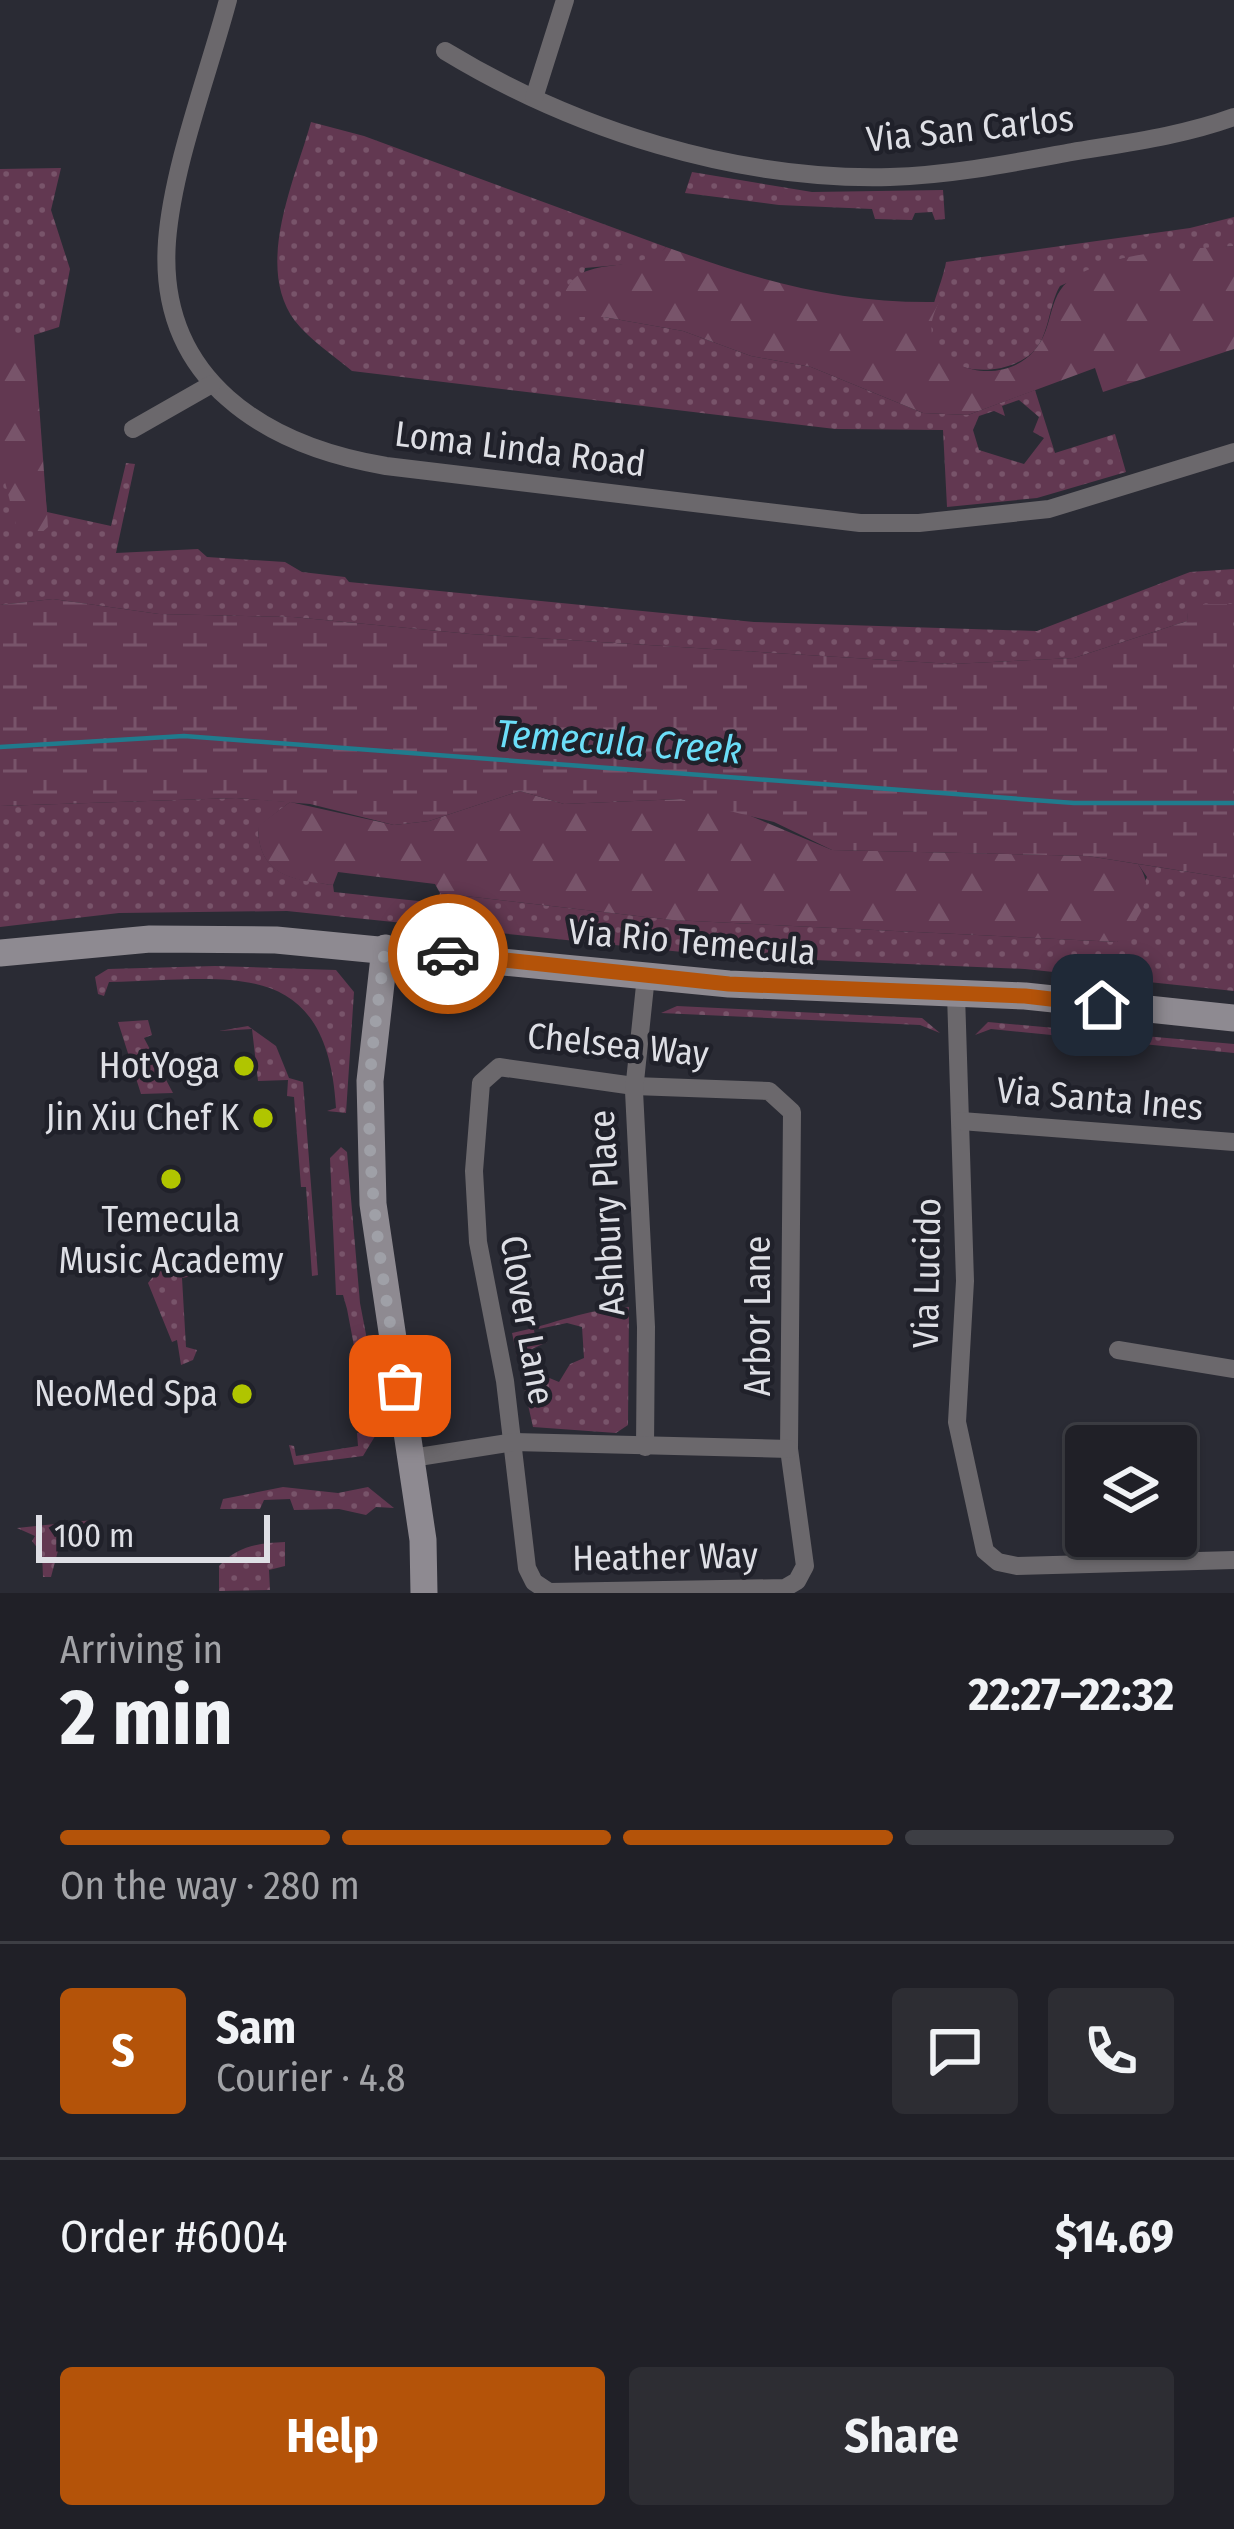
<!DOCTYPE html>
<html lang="en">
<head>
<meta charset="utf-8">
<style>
  :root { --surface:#202027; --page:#2d2d33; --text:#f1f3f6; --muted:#a2a3a7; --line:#3d3e44; --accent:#b45309 }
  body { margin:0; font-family:"Fira Sans Condensed",sans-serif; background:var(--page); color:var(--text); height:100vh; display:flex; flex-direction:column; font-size:45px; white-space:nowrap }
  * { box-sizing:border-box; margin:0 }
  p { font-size:39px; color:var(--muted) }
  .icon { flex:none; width:66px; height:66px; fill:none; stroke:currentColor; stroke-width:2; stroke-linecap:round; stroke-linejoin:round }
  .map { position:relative; height:1593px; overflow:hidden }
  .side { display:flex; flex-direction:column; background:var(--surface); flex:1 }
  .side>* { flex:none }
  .fabs { position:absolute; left:1065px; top:1425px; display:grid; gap:24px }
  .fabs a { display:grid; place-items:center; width:132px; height:132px; border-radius:12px; background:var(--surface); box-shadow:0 3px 9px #0004,0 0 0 3px var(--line); font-size:60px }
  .scale { position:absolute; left:36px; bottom:30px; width:234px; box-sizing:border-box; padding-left:12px; border:6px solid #dedfe5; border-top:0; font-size:33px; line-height:42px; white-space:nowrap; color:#dedfe5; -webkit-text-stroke:9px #20212a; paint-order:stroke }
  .pin { position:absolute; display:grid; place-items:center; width:102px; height:102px; color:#fff; margin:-51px; border-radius:24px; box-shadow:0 6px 18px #0006 }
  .courier { position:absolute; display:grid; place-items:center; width:120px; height:120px; margin:-60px; border:9px solid #b45309; border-radius:50%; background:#fff; color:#222; box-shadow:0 3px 15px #0007 }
  .summary em { font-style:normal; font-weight:700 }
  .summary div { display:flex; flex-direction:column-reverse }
  .summary { display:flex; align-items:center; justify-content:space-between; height:204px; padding:0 60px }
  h1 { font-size:78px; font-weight:700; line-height:90px }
  .bar { display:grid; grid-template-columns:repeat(4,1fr); gap:18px 12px; align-content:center; height:144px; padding:0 60px }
  .bar i { height:15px; border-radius:9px; background:var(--line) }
  .bar .current { background:var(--accent) }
  .bar p { grid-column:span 4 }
  .line { display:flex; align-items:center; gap:30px; padding:0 60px; border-top:3px solid var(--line) }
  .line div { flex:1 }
  .round { display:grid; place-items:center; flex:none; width:126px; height:126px; border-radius:12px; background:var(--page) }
  .button { display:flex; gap:24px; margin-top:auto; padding:24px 60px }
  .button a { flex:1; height:138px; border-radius:12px; background:var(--accent); color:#fff; font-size:48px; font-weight:700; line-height:138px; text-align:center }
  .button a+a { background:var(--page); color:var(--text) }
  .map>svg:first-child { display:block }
  .green { fill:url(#green-dots); fill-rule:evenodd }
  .forest { fill:url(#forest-firs) }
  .wetland { fill:url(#wetland-marsh) }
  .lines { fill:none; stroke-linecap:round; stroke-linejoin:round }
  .stream { stroke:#207b8d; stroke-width:4.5 }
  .street { stroke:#6b686c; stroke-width:18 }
  .secondary { stroke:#8e8a91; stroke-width:27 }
  .done { stroke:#9fa0a7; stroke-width:12; stroke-dasharray:0 21.6 }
  .route { stroke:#b45309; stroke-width:15 }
  .poi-dot { fill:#b0c500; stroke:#20212a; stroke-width:4.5 }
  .labels { text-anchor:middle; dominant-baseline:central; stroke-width:9; stroke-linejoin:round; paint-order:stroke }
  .street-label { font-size:36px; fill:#dedfe5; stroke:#20212a }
  .poi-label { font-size:36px; fill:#dedfe5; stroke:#20212a; text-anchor:end }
  .water-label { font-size:39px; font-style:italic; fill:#6bdef8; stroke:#20212a }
</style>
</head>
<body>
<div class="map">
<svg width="1234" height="1593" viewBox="0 0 1234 1593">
  <defs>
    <pattern id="green-dots" width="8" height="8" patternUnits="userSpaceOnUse" patternTransform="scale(3)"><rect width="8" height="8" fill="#623851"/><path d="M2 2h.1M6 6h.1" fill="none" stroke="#78546a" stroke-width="1.8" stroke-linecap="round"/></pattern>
    <pattern id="forest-firs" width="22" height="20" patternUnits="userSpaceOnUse" patternTransform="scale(3)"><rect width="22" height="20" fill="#623851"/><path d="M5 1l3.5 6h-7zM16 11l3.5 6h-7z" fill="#78546a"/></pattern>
    <pattern id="wetland-marsh" width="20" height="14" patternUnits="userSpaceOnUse" patternTransform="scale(3)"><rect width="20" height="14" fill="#623851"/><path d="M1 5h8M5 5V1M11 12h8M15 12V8" fill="none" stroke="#78546a"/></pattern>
  </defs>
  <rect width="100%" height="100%" fill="#2a2b34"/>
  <g class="green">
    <path d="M311 122 364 136 666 247 651 262 585 268 574 317H604L683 331 751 356 811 367 923 413 968 415 1035 390 1055 453 1115 434 1126 472 1037 498 947 507 943 430 835 429 352 371C334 356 310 340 295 321 254 266 295 180 311 122ZM1019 400 1039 417 1033 432 1044 438 1024 464 979 450 973 430 979 416 994 411 1005 416 1002 406Z"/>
    <polygon points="61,168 51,210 70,269 59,327 34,335 31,349 47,512 111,526 126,463 135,464 116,553 198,549 207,557 285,562 302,572 345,577 349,582 754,622 1037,631 1190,572 1234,569 1234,604 1189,604 1187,621 1074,658 952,664 470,634 293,617 159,614 53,599 0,605 0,169"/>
    <polygon points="692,172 812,192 943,190 945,219 935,220 932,212 915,213 912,220 875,219 872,209 779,205 685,193"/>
    <path d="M1234 217V246L1121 259 1060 286C1048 306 1050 336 1032 353 1002 380 930 377 930 325 930 307 943 281 946 262L1190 228Z"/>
    <path d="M236 798 290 802 258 827C259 876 292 879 333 885L334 892 437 903 440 893 672 920 1117 942 1147 877 1138 864 1234 879V991L1025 969 721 956 287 911 119 913 0 927V806Z"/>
    <path d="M215 966 336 970 354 992 346 1113 327 1111 336 1108C327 953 228 980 109 982L104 996 98 994 95 977 108 969Z"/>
    <polygon points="677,1006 922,1018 940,1033 920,1025 661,1013"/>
    <polygon points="148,1020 152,1035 144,1038 173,1093 141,1094 118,1022"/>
    <polygon points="988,1022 1234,1044 1234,1053 991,1029 975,1035"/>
    <polygon points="248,1026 276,1046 289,1078 303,1082 318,1275 312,1276 306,1187 301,1187 294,1097 287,1096 288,1080 258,1081 252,1029 219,1031"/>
    <polygon points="341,1147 347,1152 360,1303 383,1423 363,1456 294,1465 289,1445 294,1446 296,1456 358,1446 357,1433 370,1430 347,1309 343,1295 336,1295 330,1158"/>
    <polygon points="167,1259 192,1269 192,1276 182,1278 186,1347 197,1350 193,1360 181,1365 177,1340 172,1342 148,1283"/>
    <path d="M629 1307 628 1425 616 1433 533 1427 518 1360 532 1358 535 1372 559 1382 570 1364 584 1358 582 1327 567 1323 534 1330 536 1341 547 1342 517 1356 512 1333C554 1324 586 1309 629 1307Z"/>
    <polygon points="283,1487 338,1493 368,1487 394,1508 376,1507 366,1515 339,1509 294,1510 290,1499 264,1500 260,1509 220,1509 223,1499"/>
    <polygon points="93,1520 101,1530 92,1535 91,1529 83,1529 80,1538 59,1547 51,1577 43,1577 42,1554 32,1541 35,1536 17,1528"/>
    <path d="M285 1542V1566L269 1570 270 1590 219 1591V1566C238 1546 258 1543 285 1542Z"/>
  </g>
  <g class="forest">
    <path d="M1234 246V349L1103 392 1095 368 968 415 923 413 811 367 751 356 683 331 604 317H574L562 306C569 248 632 279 666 247 758 280 840 304 939 302 932 317 927 330 937 346 958 377 1009 380 1034 351 1057 325 1044 292 1079 274 1124 251 1184 249 1234 246Z"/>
    <polygon points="34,335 48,527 40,534 16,525 0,462 0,337"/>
    <path d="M520 791 564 804 681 799 729 807 832 850 1088 856 1138 864C1158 893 1140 920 1117 942L672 920 440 893 435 884 338 872 333 885C292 880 258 876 258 826L290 802 394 825 429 821Z"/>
  </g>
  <polygon class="wetland" points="53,599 159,614 293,617 470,634 952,664 1074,658 1187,621 1188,604 1234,604 1234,879 1088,856 832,850 774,822 681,799 564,804 520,791 429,821 394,825 310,804 236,798 0,806 0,605"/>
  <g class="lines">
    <polyline class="stream" points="0,747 184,736 1074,803 1234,803"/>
    <g class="street">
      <path d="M228 0C208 75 173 165 167 241 157 380 266 446 386 466L860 523H919L1049 509 1234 452"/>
      <path d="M445 51C575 130 737 181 890 177 952 175 1012 163 1072 152 1126 143 1182 136 1234 117"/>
      <polyline points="534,98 565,0"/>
      <polyline points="133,429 212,384"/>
      <polyline points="956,994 965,1281 957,1422 985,1551 998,1562 1017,1566 1234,1560"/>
      <polygon points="499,1067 634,1086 769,1091 792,1112 789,1449 805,1566 797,1581 785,1588 549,1592 534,1582 527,1568 505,1381 478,1242 474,1171 481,1083"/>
      <polyline points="961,1121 1234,1142"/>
      <polyline points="1118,1350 1234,1369"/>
      <polyline points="645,1447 646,1327 634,1091 646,976"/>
      <polyline points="412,1458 514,1442 789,1449"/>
    </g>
    <g class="secondary">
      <polyline points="385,948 370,1081 373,1204 423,1540 424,1593"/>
      <polyline points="0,953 150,939 276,940 729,984 1025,996 1234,1018"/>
    </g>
  </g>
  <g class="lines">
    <path class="done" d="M400 1386C384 1284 365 1181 370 1078 373 1035 380 991 385 948L448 954"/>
    <polyline class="route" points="448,954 729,984 1025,996 1102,1005"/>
  </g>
  <g class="poi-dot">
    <circle cx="244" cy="1066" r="12"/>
    <circle cx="263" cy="1118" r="12"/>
    <circle cx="171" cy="1179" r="12"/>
    <circle cx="242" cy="1394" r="12"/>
  </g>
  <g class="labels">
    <g class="street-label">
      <text transform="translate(970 129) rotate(-6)">Via San Carlos</text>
      <text transform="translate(520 449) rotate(7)">Loma Linda Road</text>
      <text transform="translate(692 942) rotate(5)">Via Rio Temecula</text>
      <text transform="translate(618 1045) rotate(6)">Chelsea Way</text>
      <text transform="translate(1100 1099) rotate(5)">Via Santa Ines</text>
      <text transform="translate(607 1213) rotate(-93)">Ashbury Place</text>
      <text transform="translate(927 1273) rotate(-89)">Via Lucido</text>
      <text transform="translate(758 1316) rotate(-90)">Arbor Lane</text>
      <text transform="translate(527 1320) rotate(80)">Clover Lane</text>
      <text transform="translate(665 1557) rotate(-1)">Heather Way</text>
    </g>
    <g class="poi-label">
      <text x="220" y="1066">HotYoga</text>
      <text x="239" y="1118">Jin Xiu Chef K</text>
      <text x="171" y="1220" text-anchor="middle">Temecula<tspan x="171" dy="41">Music Academy</tspan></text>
      <text x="218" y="1394">NeoMed Spa</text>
    </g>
    <g class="water-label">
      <text transform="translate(619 742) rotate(4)">Temecula Creek</text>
    </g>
  </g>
</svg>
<div class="fabs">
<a><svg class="icon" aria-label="layers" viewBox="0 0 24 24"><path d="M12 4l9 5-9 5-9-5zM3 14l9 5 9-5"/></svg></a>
</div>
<div class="scale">100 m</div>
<div class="pin" style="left:400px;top:1386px;background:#ea580c"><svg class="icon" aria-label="bag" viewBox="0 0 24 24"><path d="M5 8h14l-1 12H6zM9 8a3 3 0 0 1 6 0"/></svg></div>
<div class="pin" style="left:1102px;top:1005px;background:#1f2937"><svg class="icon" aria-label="home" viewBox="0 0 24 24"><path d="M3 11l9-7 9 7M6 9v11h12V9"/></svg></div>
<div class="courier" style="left:448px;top:954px"><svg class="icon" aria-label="car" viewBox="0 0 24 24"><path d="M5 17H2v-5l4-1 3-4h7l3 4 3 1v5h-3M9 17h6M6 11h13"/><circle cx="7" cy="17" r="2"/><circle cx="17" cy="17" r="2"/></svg></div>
</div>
<section class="side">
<div class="summary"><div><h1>2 min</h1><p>Arriving in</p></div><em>22:27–22:32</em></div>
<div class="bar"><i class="current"></i><i class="current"></i><i class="current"></i><i></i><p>On the way · 280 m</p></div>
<div class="line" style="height:216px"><b class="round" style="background:var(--accent);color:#fff">S</b><div><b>Sam</b><p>Courier · 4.8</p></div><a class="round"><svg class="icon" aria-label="chat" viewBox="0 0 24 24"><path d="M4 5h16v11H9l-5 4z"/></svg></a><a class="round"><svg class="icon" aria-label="phone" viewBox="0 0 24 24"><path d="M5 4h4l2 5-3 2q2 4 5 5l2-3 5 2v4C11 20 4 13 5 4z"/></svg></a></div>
<div class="line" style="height:156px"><div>Order #6004</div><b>$14.69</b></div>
<div class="button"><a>Help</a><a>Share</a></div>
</section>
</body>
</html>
